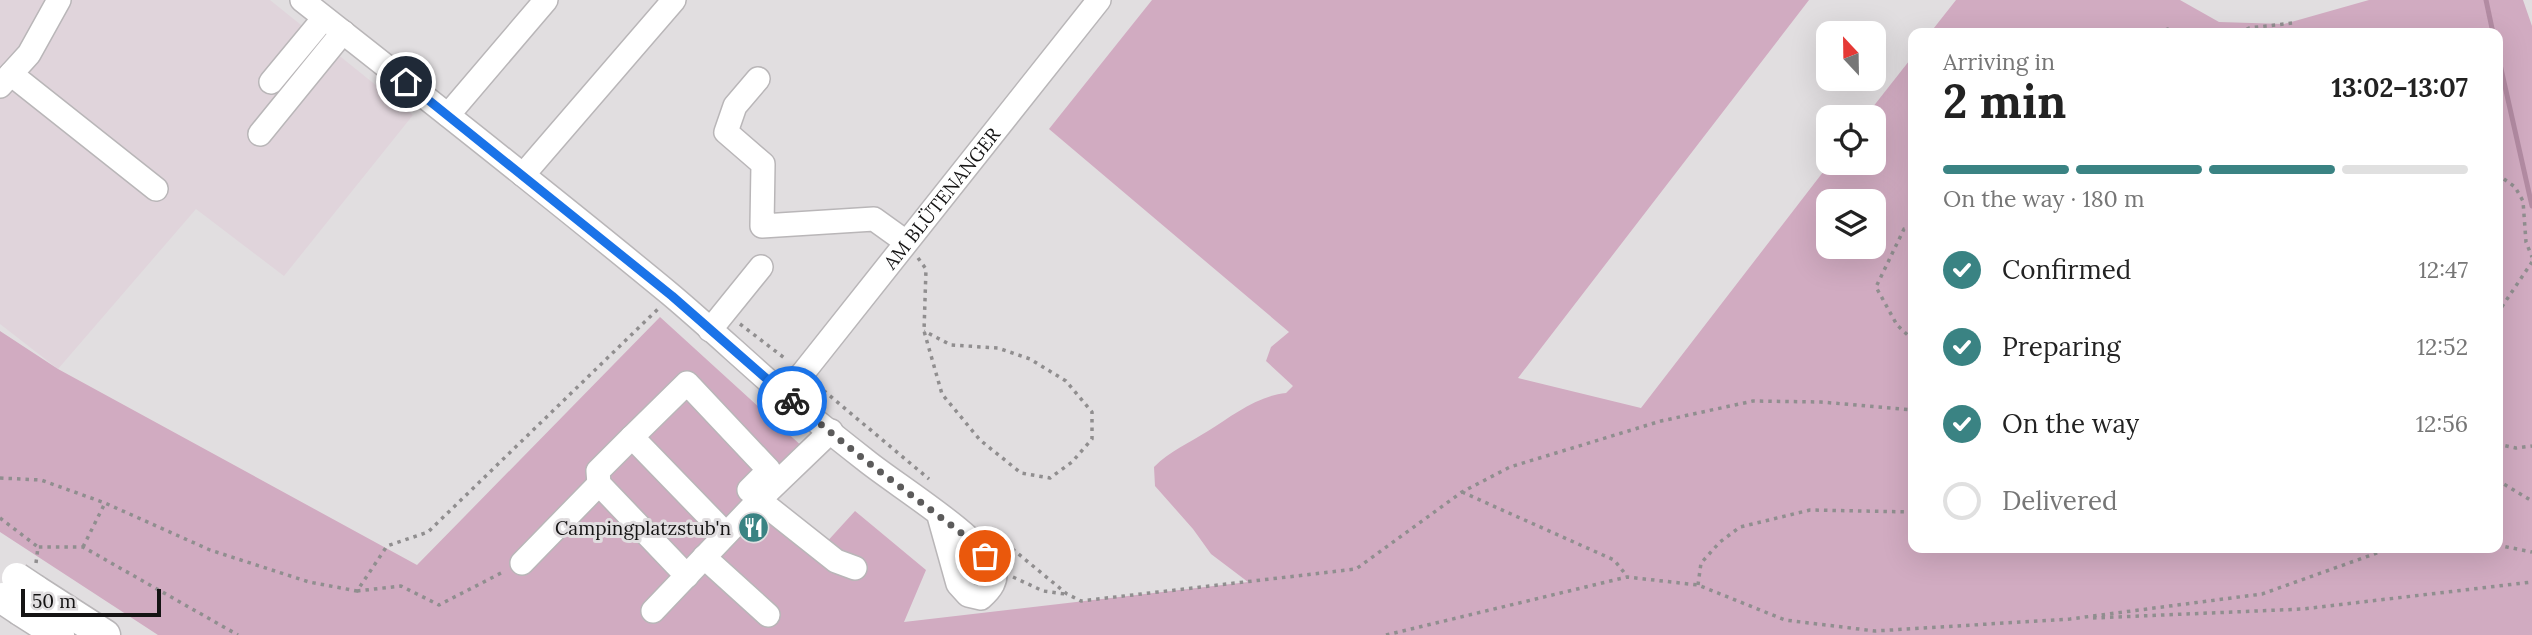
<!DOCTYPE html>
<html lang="en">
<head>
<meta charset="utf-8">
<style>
  :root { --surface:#fff; --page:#f2f2f2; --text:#222; --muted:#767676; --line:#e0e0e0; --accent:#3a8383 }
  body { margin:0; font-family:Lora,serif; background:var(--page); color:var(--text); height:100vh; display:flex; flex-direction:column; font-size:26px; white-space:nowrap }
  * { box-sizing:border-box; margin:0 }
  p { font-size:23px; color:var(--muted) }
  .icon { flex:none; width:38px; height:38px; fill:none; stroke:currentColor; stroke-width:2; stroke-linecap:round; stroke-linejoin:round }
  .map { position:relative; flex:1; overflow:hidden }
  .drawer { position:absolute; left:1908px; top:28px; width:595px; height:525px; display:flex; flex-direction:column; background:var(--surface); border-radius:14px; box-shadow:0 7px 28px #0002 }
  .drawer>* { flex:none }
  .needle { width:46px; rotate:338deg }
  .fabs { position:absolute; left:1816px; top:21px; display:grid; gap:14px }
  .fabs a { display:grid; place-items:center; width:70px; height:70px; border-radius:14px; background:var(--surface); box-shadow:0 7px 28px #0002; font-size:35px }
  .scale { position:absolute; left:21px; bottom:18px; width:140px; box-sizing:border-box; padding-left:7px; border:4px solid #151414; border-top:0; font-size:19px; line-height:24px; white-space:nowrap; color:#151414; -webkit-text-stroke:5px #e1dee0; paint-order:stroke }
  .pin { position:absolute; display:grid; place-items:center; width:60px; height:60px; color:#fff; margin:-30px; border:4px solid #fff; border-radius:50%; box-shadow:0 2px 7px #0007 }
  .courier { position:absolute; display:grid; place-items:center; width:70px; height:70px; margin:-35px; border:5px solid #1a73e8; border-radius:50%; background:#fff; color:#222; box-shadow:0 2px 9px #0007 }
  .head em { font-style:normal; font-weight:700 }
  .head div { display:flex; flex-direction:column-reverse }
  .head { display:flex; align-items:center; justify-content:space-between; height:119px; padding:0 35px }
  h1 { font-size:46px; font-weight:700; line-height:52px }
  .bar { display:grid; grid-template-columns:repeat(4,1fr); gap:10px 7px; align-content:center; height:84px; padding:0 35px }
  .bar i { height:9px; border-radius:5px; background:var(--line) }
  .bar .on { background:var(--accent) }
  .bar p { grid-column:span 4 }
  ol { padding:0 35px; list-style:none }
  li { display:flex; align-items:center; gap:21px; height:77px }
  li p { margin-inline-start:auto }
  li .icon { padding:7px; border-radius:50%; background:var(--accent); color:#fff; stroke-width:4 }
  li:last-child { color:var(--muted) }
  li i { width:38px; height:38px; border:4px solid var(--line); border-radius:50% }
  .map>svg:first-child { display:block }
  .built { fill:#e0d4db }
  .green { fill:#d1abc1; fill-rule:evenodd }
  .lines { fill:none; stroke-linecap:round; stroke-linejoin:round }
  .stream { stroke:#b28ba2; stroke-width:5 }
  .minor-casing { stroke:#b9b6b8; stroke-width:26 }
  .major-casing { stroke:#b9b6b8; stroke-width:33 }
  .path { stroke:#908e8f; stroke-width:3.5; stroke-dasharray:3.5 5; stroke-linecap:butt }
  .minor { stroke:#fff; stroke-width:23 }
  .major { stroke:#fff; stroke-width:30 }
  .major-bridge-casing { stroke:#b9b6b8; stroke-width:33; stroke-linecap:butt }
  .major-bridge { stroke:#fff; stroke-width:30 }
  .done { stroke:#5c5b5b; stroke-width:7; stroke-dasharray:0 12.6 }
  .route { stroke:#1a73e8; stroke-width:9 }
  .labels { text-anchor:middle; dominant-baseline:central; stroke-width:6; stroke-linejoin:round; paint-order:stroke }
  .street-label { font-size:19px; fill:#151414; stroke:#e1dee0 }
  .poi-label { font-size:19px; fill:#151414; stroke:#e1dee0; text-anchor:end }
</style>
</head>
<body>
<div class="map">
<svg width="2532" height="635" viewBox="0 0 2532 635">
  <rect width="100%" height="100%" fill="#e1dee0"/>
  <polygon class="built" points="0,0 270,0 413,115 284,276 196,209 58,369 0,324"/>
  <path class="green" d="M1152 0H1809L1518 378 1641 408 1830 163H1874V117H1865L1913 56V548H2497V33H1930L1956 0H2180L2219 22 2284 24 2369 0H2523L2532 26V635H158L0 532V331L58 369 417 565 660 317 805 449 760 491 824 545 855 511 926 570 904 622 1248 582 1211 554 1193 529 1155 486 1154 467C1170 451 1189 443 1208 431 1232 416 1257 396 1286 393L1293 386 1266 361 1271 347 1289 332 1049 129ZM1829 201H1874V247H1829Z"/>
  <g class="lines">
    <g class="stream">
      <polyline points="2486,0 2493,33"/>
      <polyline points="2497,51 2532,206"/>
    </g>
    <defs>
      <g id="minor">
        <path d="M302 0C425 97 549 194 670 294 708 326 744 360 781 392 808 415 836 437 864 459 893 483 980 536 993 567 999 580 990 590 981 598L968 595 958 584 939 516"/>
        <polyline points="11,74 156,189"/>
        <polyline points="758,79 735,106 726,132 763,164 762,226 874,219 906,242"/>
        <polyline points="271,82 324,18"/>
        <polyline points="0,86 29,54 59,0"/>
        <polyline points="448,115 546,0"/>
        <polyline points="260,134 343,32"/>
        <polyline points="523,175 674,0"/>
        <polyline points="710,330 761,267"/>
        <path id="s1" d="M783 394 803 373 1099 0"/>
        <polyline points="632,437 687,383 769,470 749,490"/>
        <polyline points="759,500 836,561 855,568"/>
        <polyline points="704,557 768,615"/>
        <polyline points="522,563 599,484"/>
        <polyline points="687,576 599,484 598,471 632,437 726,534"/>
        <polyline points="653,611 756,503 831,431"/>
      </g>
      <g id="major">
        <polyline points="35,590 105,635"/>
        <polyline points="20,610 59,635"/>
      </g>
    </defs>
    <use href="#minor" class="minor-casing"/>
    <use href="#major" class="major-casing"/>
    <g class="path">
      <polyline points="2157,33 2168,29 2185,33"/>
      <polyline points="2239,33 2249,28 2293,23"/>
      <polyline points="2497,174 2515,187 2523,201 2526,242 2532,257"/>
      <polyline points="1913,227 1904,229 1876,287 1897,325 1913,340"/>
      <polyline points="918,258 926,269 924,331 942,394 980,440 1021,473 1050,478 1072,462 1092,439 1092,412 1066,381 1030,359 998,348 951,345 924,331"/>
      <polyline points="2497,314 2532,262"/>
      <polyline points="740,324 787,360"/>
      <polyline points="817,385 929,479"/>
      <polyline points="2497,444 2516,448 2532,446"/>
      <polyline points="0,478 41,480 105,503 210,550 309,582 357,591 387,546 428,532 659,308"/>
      <polyline points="2497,480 2532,501"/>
      <polyline points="1462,492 1614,560 1627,576"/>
      <polyline points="0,518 38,547"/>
      <polyline points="999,538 1067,594 1081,601 1356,569 1462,492 1510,467 1661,421 1753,401 1821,402 1913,410"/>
      <polyline points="2497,545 2532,552"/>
      <polyline points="83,547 105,503"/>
      <polyline points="36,563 38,547 83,547 238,635"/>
      <polyline points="1013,577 1043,591 1065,594"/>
      <polyline points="1698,585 1701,563 1720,542 1740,527 1810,510 1913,512"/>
      <polyline points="357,591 401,586 439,605 503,572"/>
      <polyline points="2093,618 2303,609 2532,582"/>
      <polyline points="1386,635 1627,577 1698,585 1785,620 1875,631 2070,619 2262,594 2391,548"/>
    </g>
    <use href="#minor" class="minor"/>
    <use href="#major" class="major"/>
    <defs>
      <g id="major-bridge">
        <polyline points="17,578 35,590"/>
        <polyline points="2,598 20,610"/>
      </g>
    </defs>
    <use href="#major-bridge" class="major-bridge-casing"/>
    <use href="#major-bridge" class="major-bridge"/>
  </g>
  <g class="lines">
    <polyline class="done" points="792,401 866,461 976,544 985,556"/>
    <polyline class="route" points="406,82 672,296 792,401"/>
  </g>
  <defs>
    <symbol id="restaurant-disc" viewBox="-11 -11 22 22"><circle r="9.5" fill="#3a8383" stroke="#e1dee0"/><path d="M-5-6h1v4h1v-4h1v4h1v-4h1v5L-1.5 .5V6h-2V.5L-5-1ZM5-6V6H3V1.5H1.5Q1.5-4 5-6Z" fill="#fff"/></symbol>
  </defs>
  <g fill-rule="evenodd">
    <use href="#restaurant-disc" x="736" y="510" width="35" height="35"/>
  </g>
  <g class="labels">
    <g class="street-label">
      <text stroke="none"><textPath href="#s1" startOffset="252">AM BLÜTENANGER</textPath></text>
    </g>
    <g class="poi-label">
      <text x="731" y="528">Campingplatzstub'n</text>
    </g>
  </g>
</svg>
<div class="fabs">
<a><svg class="needle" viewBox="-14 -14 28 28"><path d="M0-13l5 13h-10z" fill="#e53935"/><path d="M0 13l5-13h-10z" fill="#767676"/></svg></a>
<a><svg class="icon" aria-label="locate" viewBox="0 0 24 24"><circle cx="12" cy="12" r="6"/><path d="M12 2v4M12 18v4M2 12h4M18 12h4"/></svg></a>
<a><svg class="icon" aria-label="layers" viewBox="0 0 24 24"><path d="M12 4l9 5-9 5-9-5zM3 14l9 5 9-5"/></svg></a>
</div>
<div class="scale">50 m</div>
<div class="pin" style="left:985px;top:556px;background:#ea580c"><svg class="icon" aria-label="bag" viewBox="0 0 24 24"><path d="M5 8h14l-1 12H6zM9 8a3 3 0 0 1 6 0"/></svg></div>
<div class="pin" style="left:406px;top:82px;background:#1f2937"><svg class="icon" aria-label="home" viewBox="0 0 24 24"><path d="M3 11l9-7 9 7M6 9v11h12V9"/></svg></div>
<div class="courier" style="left:792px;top:401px"><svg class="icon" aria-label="bike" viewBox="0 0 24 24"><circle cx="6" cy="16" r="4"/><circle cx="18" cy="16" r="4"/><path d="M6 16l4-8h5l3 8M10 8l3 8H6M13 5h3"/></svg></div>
<section class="drawer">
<div class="head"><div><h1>2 min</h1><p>Arriving in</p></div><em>13:02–13:07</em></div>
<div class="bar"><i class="on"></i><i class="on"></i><i class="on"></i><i></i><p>On the way · 180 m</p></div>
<ol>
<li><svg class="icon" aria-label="check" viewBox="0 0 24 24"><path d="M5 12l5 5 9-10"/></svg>Confirmed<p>12:47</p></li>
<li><svg class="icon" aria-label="check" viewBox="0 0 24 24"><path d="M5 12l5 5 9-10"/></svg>Preparing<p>12:52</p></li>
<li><svg class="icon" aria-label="check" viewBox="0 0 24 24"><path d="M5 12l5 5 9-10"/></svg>On the way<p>12:56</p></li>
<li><i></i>Delivered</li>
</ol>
</section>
</div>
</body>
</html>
